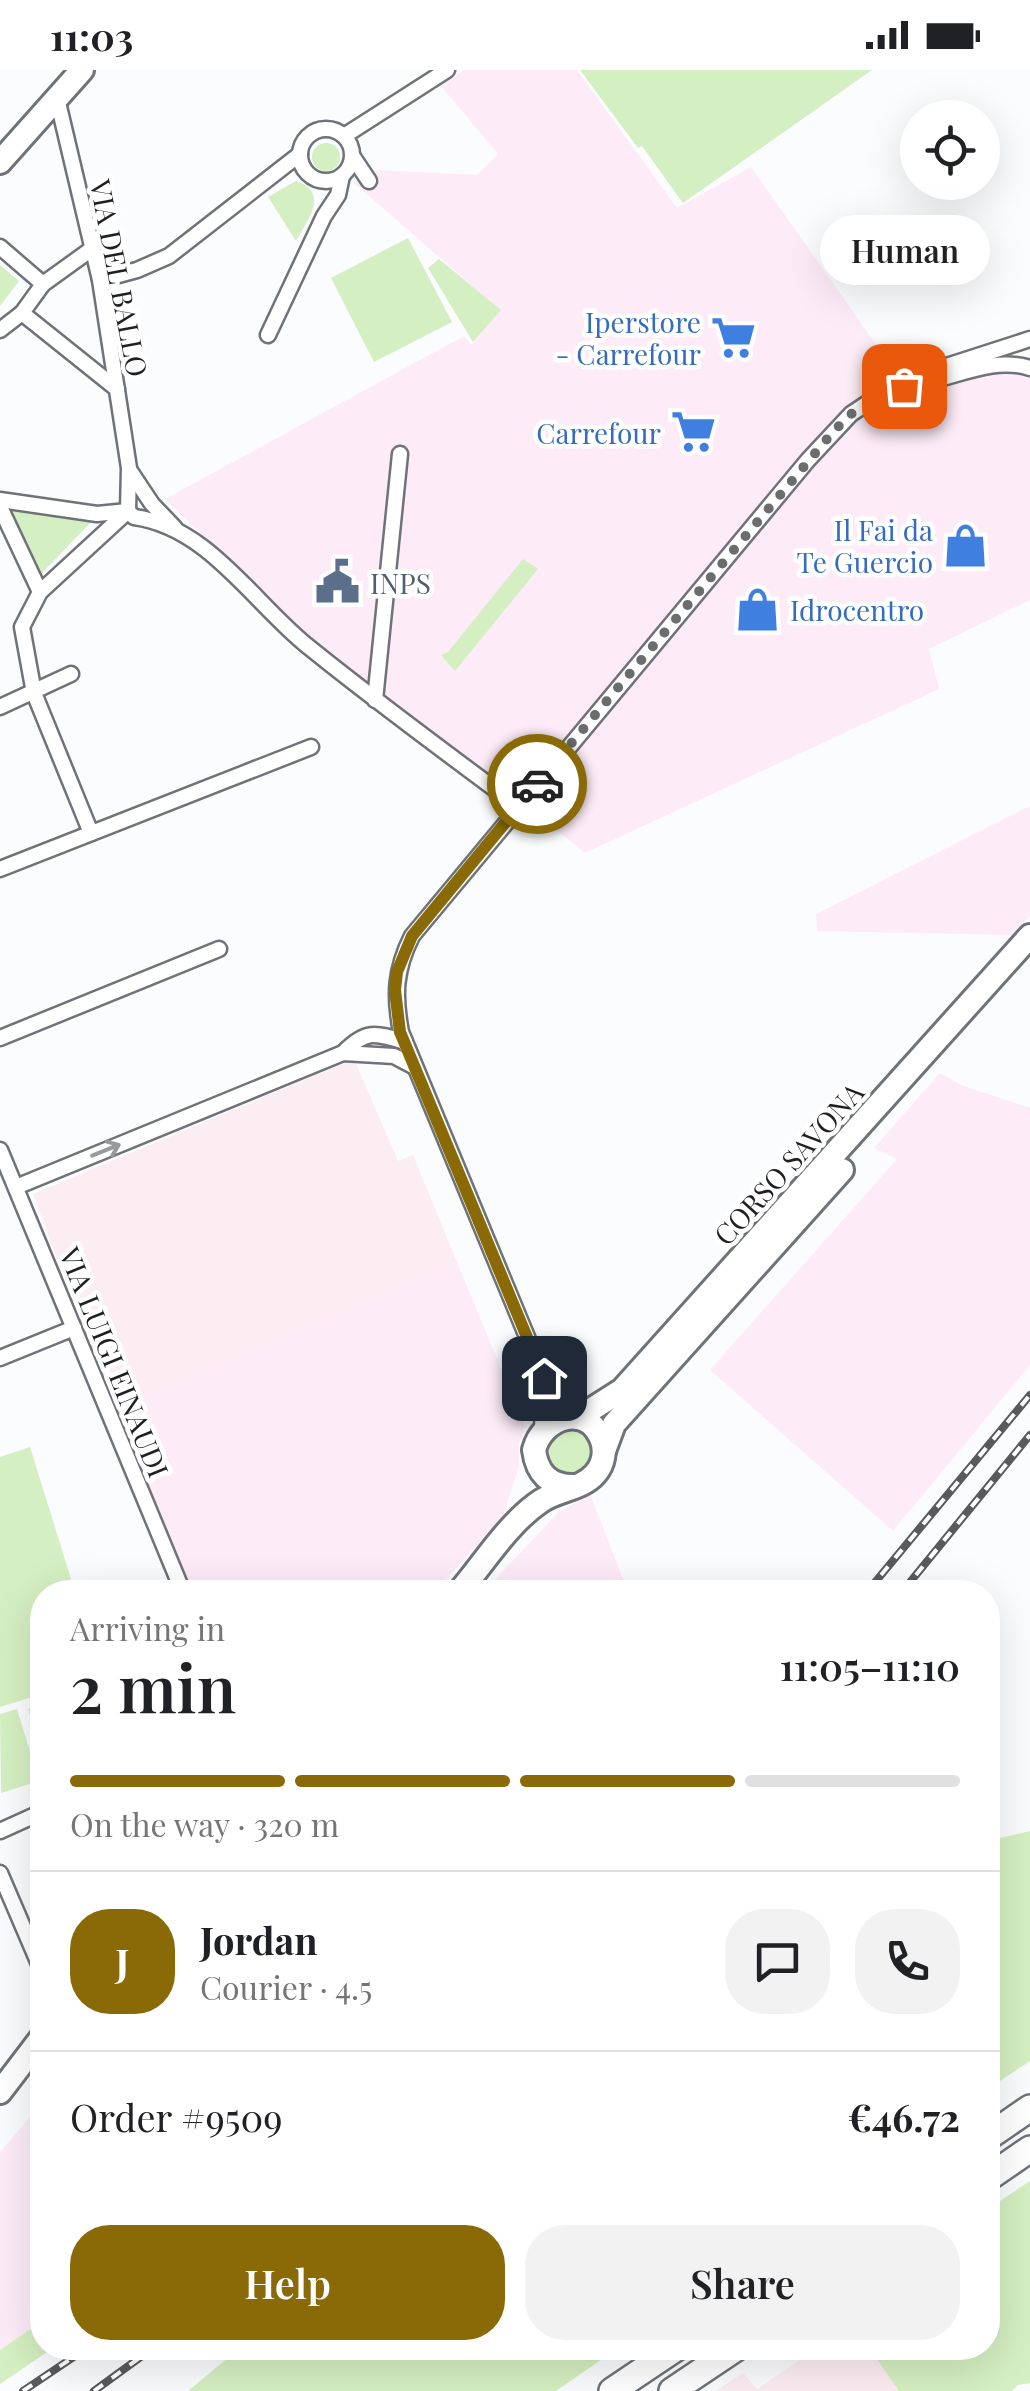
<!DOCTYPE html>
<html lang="en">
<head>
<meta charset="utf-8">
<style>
  :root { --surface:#fff; --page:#f2f2f2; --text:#202124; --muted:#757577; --line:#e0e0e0; --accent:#896a07 }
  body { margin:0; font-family:"Playfair Display",serif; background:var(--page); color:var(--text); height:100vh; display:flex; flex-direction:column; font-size:38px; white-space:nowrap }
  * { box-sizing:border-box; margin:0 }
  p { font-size:32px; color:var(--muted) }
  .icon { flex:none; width:55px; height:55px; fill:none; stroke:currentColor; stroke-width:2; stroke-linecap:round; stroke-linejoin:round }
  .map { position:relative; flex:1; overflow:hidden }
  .sheet { position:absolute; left:30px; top:1510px; width:970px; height:780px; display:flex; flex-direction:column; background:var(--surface); border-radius:40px; box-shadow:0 10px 40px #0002 }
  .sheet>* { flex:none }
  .tools { position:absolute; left:900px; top:30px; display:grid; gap:20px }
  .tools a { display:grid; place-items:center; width:100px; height:100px; border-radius:50%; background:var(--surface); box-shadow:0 10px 40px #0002; font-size:50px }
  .pin { position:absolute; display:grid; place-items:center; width:85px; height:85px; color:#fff; margin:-42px; border-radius:20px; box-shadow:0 5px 15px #0006 }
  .courier { position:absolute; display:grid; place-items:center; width:100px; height:100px; margin:-50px; border:8px solid #896a07; border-radius:50%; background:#fff; color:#222; box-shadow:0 2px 12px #0007 }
  .bubble { position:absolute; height:70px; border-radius:35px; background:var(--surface); box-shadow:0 10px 40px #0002; font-size:32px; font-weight:600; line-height:70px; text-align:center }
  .head em { font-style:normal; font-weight:600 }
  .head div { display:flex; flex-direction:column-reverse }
  .head { display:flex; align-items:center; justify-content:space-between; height:170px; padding:0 40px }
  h1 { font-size:65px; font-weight:600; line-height:75px }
  .bar { display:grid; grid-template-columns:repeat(4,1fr); gap:15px 10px; align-content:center; height:120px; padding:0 40px }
  .bar i { height:12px; border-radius:8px; background:var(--line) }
  .bar .selected { background:var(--accent) }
  .bar p { grid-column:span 4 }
  .line { display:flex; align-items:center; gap:25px; padding:0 40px; border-top:2px solid var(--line) }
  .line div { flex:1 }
  .round { display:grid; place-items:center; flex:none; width:105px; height:105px; border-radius:40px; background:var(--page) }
  .cta { display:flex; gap:20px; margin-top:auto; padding:20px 40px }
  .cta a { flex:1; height:115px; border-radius:40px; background:var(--accent); color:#fff; font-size:40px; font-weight:600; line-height:115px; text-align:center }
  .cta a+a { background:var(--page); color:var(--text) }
  .status { display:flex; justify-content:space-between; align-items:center; height:70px; padding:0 50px; background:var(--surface); direction:ltr }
  .status svg { height:28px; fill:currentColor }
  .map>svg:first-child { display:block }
  .commercial { fill:#fdecf7 }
  .industrial { fill:#fcedf2 }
  .green { fill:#d4efc1 }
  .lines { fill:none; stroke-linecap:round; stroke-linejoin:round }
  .street-casing { stroke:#6e7379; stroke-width:19 }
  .primary-casing { stroke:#6e7379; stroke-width:28 }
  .highway-casing { stroke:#6e7379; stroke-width:30 }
  .street { stroke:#fff; stroke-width:14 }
  .primary { stroke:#fff; stroke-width:22 }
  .highway { stroke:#fff; stroke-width:25 }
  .rail-casing { stroke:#585a5c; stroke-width:8 }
  .rail { stroke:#fff; stroke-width:4; stroke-dasharray:11; stroke-linecap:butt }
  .oneway { stroke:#999a9b }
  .done { stroke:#6a6c6e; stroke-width:10; stroke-dasharray:0 18 }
  .route { stroke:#896a07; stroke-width:12 }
  .labels { text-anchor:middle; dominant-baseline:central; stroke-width:9; stroke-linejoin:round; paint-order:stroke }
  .street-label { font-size:28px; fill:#1d1f21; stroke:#fff }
  .shop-label { font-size:28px; fill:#366cbe; stroke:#fff; text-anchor:end }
  .service-label { font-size:28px; fill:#4e5e75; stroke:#fff; text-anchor:start }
</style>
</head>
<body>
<div class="status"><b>11:03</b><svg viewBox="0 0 49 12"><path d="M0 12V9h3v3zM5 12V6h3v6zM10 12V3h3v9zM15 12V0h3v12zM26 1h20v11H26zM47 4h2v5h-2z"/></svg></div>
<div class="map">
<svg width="1030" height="2321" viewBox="0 0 1030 2321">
  <rect width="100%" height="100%" fill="#fafcfe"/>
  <g class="commercial">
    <polygon points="464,0 577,0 677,138 751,97 899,307 956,309 1001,302 1030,307 1030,530 929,579 939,619 585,783 515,725 302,561 165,429 464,266 471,275 500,240 354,113 373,100 477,105 498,84 441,16"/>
    <polygon points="1030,736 1030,846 1013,865 817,861 816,844"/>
    <polygon points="940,1003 963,1016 1030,1038 1030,1295 893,1461 710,1300 897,1089 874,1078"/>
    <polygon points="457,1192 525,1357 519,1373 519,1396 503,1445 435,1522 187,1522 113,1340"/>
    <polygon points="590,1424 628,1522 483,1522 558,1443"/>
    <polygon points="42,2033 42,2251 0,2280 0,2082"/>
  </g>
  <g class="industrial">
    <polygon points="354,989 398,1091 413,1085 457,1192 113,1340 33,1124"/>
    <polygon points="818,2278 869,2278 899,2321 715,2321 743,2303 757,2319"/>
  </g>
  <g class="green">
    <polygon points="580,0 872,0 683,133 642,76 638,78"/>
    <circle cx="326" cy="87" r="14"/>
    <path d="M296 111C330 122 308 150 296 171L268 127Z"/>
    <polygon points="408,168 452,252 374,292 331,208"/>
    <polygon points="439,189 501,240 473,272 428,198"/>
    <polygon points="0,195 19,211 0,236"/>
    <polygon points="4,435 91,452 38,507"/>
    <polygon points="523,489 538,499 455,601 441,585 448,582"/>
    <path d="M568 1356C613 1371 591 1423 548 1397L544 1374Z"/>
    <polygon points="30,1377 75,1522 42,1522 42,1624 0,1637 0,1387"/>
    <polygon points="42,1634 42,1686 28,1639"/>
    <polygon points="17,1639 39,1711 1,1723 0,1644"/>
    <polygon points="1030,1761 1030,1991 988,2019 988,1771"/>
    <polygon points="1030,2111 1030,2313 1018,2315 1012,2321 899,2321 869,2278 988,2278 988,2139"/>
    <polygon points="42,2251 42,2278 53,2278 0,2314 0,2280"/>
    <polygon points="240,2278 618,2278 556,2321 188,2321"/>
  </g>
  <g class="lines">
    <defs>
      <g id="street">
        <polyline points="57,28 100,210 129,398 128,441"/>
        <circle cx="326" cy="85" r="26"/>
        <polyline points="344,66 447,0"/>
        <polyline points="353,87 369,111"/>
        <polyline points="0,177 43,214 22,243 0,260"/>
        <polyline points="100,210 137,200 169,186 300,84"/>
        <polyline points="43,214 93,178"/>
        <polyline points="22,243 117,319"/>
        <polyline points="268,265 324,146 338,125 342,106"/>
        <path d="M910 315C950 311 990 285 1030 298"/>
        <polyline points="130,401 152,434 175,458"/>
        <polyline points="0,430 97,444 128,441"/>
        <polyline points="0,437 40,522"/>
        <path d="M128 441 134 447C209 457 254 534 310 578 378 633 449 685 519 737"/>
        <polyline points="375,630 400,384"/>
        <polyline points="0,637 71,604"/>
        <polyline points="91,763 34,623 22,557 40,522 128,441"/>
        <polyline points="0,799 311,677"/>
        <polyline points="0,968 219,879"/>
        <path d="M343 983C365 960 375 962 405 972"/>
        <polyline points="0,1080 183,1522"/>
        <polyline points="16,1117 343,983 394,986 415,997"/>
        <polyline points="0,1288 74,1258"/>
        <path d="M570 1347 544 1308 401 962C394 925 395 900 412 866L808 390 851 344 869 332 925 303 1030 269"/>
        <polyline points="542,1360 544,1309"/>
        <polyline points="0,1761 42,1742"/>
        <polyline points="0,1803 42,1901"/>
      </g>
      <g id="primary">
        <polyline points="0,92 82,0"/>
        <polyline points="578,1348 622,1320 1030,866"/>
        <polyline points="604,1381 614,1354 842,1100"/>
        <path d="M459 1522C484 1493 508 1453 541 1431 557 1420 582 1419 595 1404 604 1394 606 1380 601 1368 585 1332 542 1348 534 1380 537 1403 549 1416 573 1416"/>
        <polyline points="0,2022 42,1967"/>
      </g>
      <g id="highway">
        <polyline points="988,2067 1030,2038"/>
        <polyline points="988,2108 1030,2079"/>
        <polyline points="612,2321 676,2278"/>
        <polyline points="672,2321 736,2278"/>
      </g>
    </defs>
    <use href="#street" class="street-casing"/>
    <use href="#primary" class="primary-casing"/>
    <use href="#highway" class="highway-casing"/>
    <use href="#street" class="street"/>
    <use href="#primary" class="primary"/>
    <use href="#highway" class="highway"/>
    <defs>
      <g id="rail">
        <polyline points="867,1522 1030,1325"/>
        <polyline points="902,1522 1030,1365"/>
        <polyline points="23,2321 87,2278"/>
        <polyline points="94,2321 153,2278"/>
      </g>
    </defs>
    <use href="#rail" class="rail-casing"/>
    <use href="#rail" class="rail"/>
  </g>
  <defs><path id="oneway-shaft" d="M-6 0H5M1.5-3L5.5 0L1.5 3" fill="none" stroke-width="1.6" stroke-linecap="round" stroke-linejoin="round" transform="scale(2.5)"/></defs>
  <use class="oneway" href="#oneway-shaft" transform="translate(106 1080) rotate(-22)"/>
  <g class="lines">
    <polyline class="done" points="537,714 833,362 851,344 904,316"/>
    <polyline class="route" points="537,714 412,866 397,902 395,920 400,962 544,1308"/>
  </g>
  <defs>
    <symbol id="supermarket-bare" viewBox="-9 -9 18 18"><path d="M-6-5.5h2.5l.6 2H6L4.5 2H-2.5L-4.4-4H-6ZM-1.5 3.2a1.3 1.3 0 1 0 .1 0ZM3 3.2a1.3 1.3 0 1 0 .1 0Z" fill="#3f7fe0" stroke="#fff" stroke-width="2.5" paint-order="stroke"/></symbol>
    <symbol id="shop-bare" viewBox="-9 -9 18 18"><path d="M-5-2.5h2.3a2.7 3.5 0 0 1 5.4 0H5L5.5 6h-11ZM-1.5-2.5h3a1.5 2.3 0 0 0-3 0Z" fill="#3f7fe0" stroke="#fff" stroke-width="2.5" paint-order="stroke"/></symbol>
    <symbol id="civic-bare" viewBox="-9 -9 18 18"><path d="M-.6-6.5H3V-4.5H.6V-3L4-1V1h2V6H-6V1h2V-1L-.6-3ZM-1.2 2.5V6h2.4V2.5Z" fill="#5c6f8a" stroke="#fff" stroke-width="2.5" paint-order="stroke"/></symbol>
  </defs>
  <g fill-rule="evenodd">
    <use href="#supermarket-bare" x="702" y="236" width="63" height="63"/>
    <use href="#supermarket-bare" x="662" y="330" width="63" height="63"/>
    <use href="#shop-bare" x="934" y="444" width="63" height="63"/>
    <use href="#civic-bare" x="306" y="480" width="63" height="63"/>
    <use href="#shop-bare" x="726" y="508" width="63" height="63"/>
  </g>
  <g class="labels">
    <g class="street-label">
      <text transform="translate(120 208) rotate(79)">VIA DEL BALLO</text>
      <text transform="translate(788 1093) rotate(-48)">CORSO SAVONA</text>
      <text transform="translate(115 1292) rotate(68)">VIA LUIGI EINAUDI</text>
    </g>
    <g class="shop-label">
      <text x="701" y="251">Iperstore<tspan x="701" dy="32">- Carrefour</tspan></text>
      <text x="661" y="362">Carrefour</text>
      <text x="933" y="459">Il Fai da<tspan x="933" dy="32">Te Guercio</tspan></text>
      <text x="790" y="539" text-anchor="start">Idrocentro</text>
    </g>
    <g class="service-label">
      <text x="370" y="512">INPS</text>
    </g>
  </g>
</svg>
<div class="tools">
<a><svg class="icon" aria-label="locate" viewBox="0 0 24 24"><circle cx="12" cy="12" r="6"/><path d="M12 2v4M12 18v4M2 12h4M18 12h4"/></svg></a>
</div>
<div class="pin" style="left:904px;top:316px;background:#ea580c"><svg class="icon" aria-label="bag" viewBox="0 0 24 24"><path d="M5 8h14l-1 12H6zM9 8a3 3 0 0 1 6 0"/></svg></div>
<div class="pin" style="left:544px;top:1308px;background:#1f2937"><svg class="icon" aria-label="home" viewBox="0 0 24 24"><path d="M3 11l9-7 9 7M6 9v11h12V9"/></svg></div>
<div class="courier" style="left:537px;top:714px"><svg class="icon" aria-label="car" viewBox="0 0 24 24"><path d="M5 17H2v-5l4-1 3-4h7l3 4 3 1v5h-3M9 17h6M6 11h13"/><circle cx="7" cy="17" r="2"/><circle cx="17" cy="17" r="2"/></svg></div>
<div class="bubble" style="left:820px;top:145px;width:170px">Human</div>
<section class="sheet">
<div class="head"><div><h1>2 min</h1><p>Arriving in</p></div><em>11:05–11:10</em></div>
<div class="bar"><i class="selected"></i><i class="selected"></i><i class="selected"></i><i></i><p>On the way · 320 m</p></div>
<div class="line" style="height:180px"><b class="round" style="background:var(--accent);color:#fff">J</b><div><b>Jordan</b><p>Courier · 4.5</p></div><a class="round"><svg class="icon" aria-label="chat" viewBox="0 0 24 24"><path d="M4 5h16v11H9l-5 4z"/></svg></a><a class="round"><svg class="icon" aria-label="phone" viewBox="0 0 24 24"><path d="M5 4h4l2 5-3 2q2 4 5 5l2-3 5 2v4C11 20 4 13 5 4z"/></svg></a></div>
<div class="line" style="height:130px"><div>Order #9509</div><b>€46.72</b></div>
<div class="cta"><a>Help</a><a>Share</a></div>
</section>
</div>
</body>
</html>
